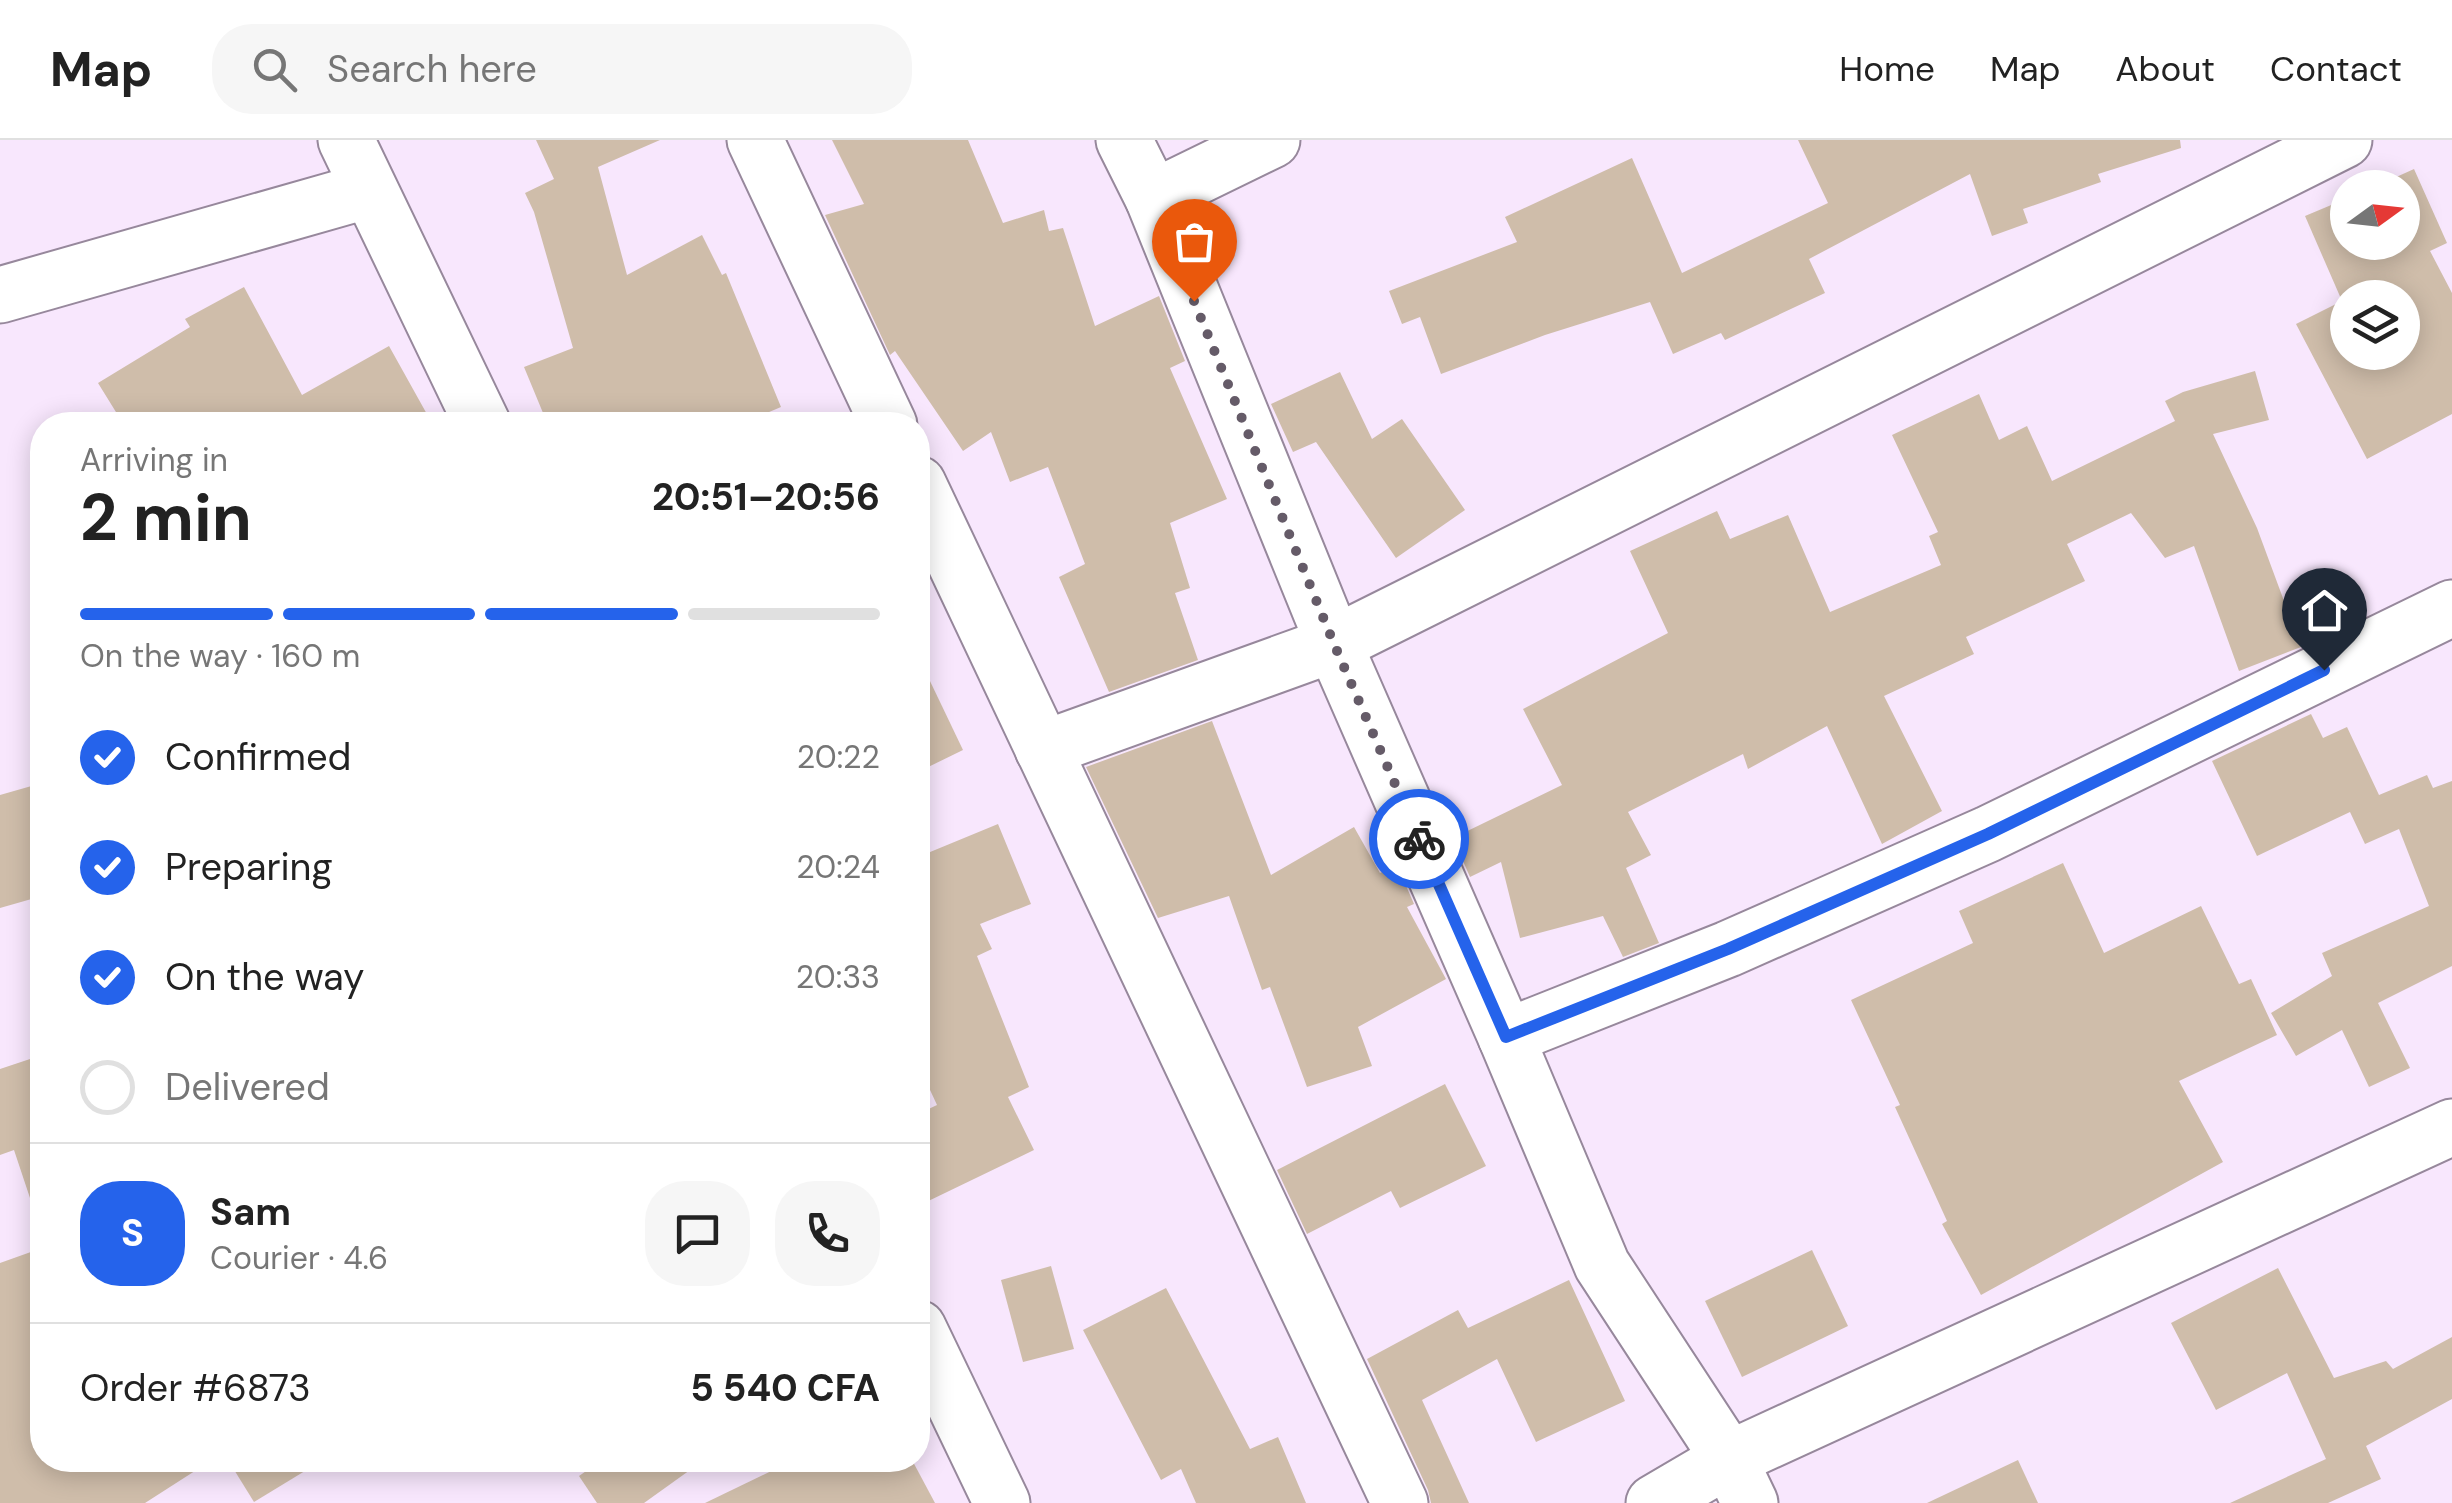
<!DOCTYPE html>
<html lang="en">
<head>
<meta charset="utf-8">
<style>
  :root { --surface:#fff; --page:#f6f6f6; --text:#222; --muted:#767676; --line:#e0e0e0; --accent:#2563eb }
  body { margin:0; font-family:"DM Sans",sans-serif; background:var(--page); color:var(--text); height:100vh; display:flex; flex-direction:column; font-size:38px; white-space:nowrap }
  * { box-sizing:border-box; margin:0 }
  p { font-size:32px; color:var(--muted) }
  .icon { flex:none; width:55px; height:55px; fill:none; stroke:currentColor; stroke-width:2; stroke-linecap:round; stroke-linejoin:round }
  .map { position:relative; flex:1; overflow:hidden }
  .sheet { position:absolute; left:30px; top:272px; width:900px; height:1060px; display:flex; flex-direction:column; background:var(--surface); border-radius:40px; box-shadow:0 5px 25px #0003 }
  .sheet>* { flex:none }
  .needle { width:65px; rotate:75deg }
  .controls { position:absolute; left:2330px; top:30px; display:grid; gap:20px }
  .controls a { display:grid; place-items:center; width:90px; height:90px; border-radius:50%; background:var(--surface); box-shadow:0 5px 25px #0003; font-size:50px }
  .pin { position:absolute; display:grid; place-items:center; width:85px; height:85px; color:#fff; margin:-102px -42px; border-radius:50% 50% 50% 0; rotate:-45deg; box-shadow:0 0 10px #0007 }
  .pin .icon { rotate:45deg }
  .courier { position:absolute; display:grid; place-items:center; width:100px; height:100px; margin:-50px; border:8px solid #2563eb; border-radius:50%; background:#fff; color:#222; box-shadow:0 2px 12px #0007 }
  .head em { font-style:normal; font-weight:700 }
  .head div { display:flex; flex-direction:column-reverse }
  .head { display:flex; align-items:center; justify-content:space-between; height:170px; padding:0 50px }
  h1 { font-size:65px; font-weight:700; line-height:75px }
  .bar { display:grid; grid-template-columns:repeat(4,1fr); gap:15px 10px; align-content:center; height:120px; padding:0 50px }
  .bar i { height:12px; border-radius:8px; background:var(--line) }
  .bar .active { background:var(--accent) }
  .bar p { grid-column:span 4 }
  .line { display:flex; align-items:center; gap:25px; padding:0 50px; border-top:2px solid var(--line) }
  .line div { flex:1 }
  .round { display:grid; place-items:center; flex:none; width:105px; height:105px; border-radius:40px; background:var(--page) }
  ol { padding:0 50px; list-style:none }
  li { display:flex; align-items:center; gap:30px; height:110px }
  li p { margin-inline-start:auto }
  li .icon { padding:10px; border-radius:50%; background:var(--accent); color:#fff; stroke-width:4 }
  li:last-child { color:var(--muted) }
  li i { width:55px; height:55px; border:5px solid var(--line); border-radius:50% }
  header { display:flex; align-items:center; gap:60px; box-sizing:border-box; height:140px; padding:0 50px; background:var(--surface); border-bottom:2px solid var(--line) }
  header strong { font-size:48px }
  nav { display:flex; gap:55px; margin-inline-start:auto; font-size:35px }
  .search { width:700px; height:90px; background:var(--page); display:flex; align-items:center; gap:25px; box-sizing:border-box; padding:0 35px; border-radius:40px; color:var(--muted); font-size:38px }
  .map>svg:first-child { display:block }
  .building { fill:#cfbdaa; fill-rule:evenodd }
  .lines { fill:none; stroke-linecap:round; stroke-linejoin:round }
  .minor-casing { stroke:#97889c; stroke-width:59 }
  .minor { stroke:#fff; stroke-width:55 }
  .done { stroke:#655b68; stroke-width:10; stroke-dasharray:0 18 }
  .route { stroke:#2563eb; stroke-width:12 }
</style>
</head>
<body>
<header>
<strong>Map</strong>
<div class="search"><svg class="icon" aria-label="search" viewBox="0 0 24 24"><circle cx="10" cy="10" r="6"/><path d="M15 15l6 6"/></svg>Search here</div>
<nav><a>Home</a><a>Map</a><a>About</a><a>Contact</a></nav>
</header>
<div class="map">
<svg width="2452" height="1363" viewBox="0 0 2452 1363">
  <rect width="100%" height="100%" fill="#f8e7fd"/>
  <g class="building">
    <polygon points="536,0 660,0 598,27 627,135 702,95 722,135 726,133 781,267 738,285 548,285 524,227 573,208 534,72 525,53 554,39"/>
    <polygon points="832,0 968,0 1003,83 1044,70 1049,91 1063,88 1095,186 1159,156 1185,221 1170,228 1227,359 1170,383 1190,448 1175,453 1198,520 1109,552 1059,437 1085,424 1048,327 1010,342 991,292 963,311 895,211 890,215 825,75 864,64"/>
    <polygon points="1798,0 2180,0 2181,8 2098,34 2101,42 2023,69 2028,83 1992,96 1970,34 1809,119 1825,153 1725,200 1721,193 1673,214 1650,162 1545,195 1441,234 1420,177 1402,184 1389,151 1517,102 1505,77 1632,18 1682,133 1828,63"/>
    <path d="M2414 29 2447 103 2430 111 2452 153V274L2367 319 2296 184 2342 161 2305 76 2348 58V102H2402V48H2372ZM2348 158H2402V212H2348Z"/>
    <polygon points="244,147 302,255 389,206 433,285 124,285 98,243 190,187 185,179"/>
    <polygon points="2255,231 2269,280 2213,294 2257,388 2301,507 2239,531 2194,406 2165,418 2131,373 2067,404 2085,441 1966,497 1974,514 1884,556 1942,671 1882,704 1827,586 1748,629 1743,614 1628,672 1651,715 1626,728 1659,803 1623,817 1603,776 1520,798 1501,722 1470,737 1453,698 1562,645 1523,569 1668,493 1630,411 1717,371 1730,399 1788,375 1830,472 1941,425 1929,396 1938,392 1892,295 1979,254 1999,300 2027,286 2052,341 2175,281 2165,261 2183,252"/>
    <polygon points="1340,232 1372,299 1402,279 1465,370 1396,418 1316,302 1293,312 1271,264"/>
    <polygon points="918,516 963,610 918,632"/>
    <polygon points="2311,574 2323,598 2347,587 2379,655 2427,635 2433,648 2452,641 2452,826 2378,863 2410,928 2369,947 2342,890 2296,916 2271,873 2332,836 2322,813 2429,766 2399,689 2365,704 2350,672 2257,716 2212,621"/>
    <polygon points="1212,581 1271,735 1354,687 1380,733 1397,725 1414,764 1407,767 1446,839 1358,887 1372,926 1307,947 1270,847 1262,850 1229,756 1158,778 1086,627"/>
    <polygon points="42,643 42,756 0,768 0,655"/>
    <polygon points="998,684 1031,764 980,784 992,809 977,816 1029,947 1008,957 1034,1010 918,1066 918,974 937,965 918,924 918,717"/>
    <polygon points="2063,723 2104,813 2201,766 2239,844 2251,839 2277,895 2179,941 2223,1022 1981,1155 1942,1084 1947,1081 1895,967 1900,965 1851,860 1973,803 1959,771"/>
    <polygon points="42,915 42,1075 36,1076 14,1010 0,1015 0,929"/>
    <polygon points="1445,944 1486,1026 1400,1068 1391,1051 1307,1094 1277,1030"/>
    <polygon points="42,1108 42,1320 212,1320 145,1363 0,1363 0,1123"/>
    <polygon points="1812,1110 1848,1186 1742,1237 1705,1161"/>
    <polygon points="1051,1126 1074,1209 1023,1222 1001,1140"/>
    <polygon points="2278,1128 2334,1238 2386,1221 2393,1229 2452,1197 2452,1259 2366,1306 2381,1339 2328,1363 2230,1363 2326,1319 2287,1233 2216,1270 2171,1183"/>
    <polygon points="1569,1140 1625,1261 1536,1302 1497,1219 1422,1260 1469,1363 1431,1363 1428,1350 1367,1219 1458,1170 1468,1188"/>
    <polygon points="1166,1148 1250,1309 1278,1297 1306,1363 1196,1363 1181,1329 1161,1340 1083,1190"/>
    <polygon points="228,1320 323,1320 254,1362"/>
    <polygon points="602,1320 704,1320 644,1363 597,1363 579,1336"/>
    <polygon points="794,1320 912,1320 935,1363 705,1363"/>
    <polygon points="2018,1320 2038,1363 1927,1363"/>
  </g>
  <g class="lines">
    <defs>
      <g id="minor">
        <polyline points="346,0 483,285"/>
        <polyline points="755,0 889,285"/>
        <polyline points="1124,0 1153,58 1334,504 1506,897 1602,1125 1729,1319 1750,1363"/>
        <polyline points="1153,58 1272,0"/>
        <polyline points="0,155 369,50"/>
        <polyline points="918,344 1400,1363"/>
        <polyline points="1043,609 1334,504 2344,0"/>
        <polyline points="1506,897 1728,809 1988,694 2452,468"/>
        <polyline points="918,1188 1002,1363"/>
        <polyline points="1654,1363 1729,1319 2452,987"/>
      </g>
    </defs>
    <use href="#minor" class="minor-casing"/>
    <use href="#minor" class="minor"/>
  </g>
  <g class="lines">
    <polyline class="done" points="1194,161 1334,504 1419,699"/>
    <polyline class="route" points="1419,699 1506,897 1728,809 1988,694 2324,530"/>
  </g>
</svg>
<div class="controls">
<a><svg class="needle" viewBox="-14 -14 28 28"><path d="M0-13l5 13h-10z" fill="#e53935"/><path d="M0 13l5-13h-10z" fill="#767676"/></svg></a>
<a><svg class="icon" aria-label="layers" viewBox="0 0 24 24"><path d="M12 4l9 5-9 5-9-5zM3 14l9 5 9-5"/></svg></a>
</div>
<div class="pin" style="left:1194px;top:161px;background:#ea580c"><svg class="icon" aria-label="bag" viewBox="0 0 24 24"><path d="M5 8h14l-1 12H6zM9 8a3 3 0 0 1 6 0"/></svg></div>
<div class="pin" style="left:2324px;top:530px;background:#1f2937"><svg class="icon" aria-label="home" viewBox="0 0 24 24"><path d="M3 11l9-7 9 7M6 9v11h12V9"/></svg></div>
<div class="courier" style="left:1419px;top:699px"><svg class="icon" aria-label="bike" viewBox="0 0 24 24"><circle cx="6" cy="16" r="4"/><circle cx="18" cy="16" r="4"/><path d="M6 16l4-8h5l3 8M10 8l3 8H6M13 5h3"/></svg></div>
<section class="sheet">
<div class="head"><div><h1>2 min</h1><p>Arriving in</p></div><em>20:51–20:56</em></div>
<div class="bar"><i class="active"></i><i class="active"></i><i class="active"></i><i></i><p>On the way · 160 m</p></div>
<ol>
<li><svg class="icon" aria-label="check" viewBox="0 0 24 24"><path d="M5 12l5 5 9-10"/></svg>Confirmed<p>20:22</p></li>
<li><svg class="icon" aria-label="check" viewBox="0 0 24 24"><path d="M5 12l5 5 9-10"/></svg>Preparing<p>20:24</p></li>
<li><svg class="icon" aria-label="check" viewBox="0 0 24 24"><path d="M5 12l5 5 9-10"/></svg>On the way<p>20:33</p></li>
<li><i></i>Delivered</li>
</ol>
<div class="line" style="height:180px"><b class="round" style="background:var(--accent);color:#fff">S</b><div><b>Sam</b><p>Courier · 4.6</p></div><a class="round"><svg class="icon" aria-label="chat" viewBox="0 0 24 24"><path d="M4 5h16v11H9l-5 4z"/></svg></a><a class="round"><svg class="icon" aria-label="phone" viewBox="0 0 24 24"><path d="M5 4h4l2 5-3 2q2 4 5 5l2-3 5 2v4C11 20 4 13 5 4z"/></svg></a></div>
<div class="line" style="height:130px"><div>Order #6873</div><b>5 540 CFA</b></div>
</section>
</div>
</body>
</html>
